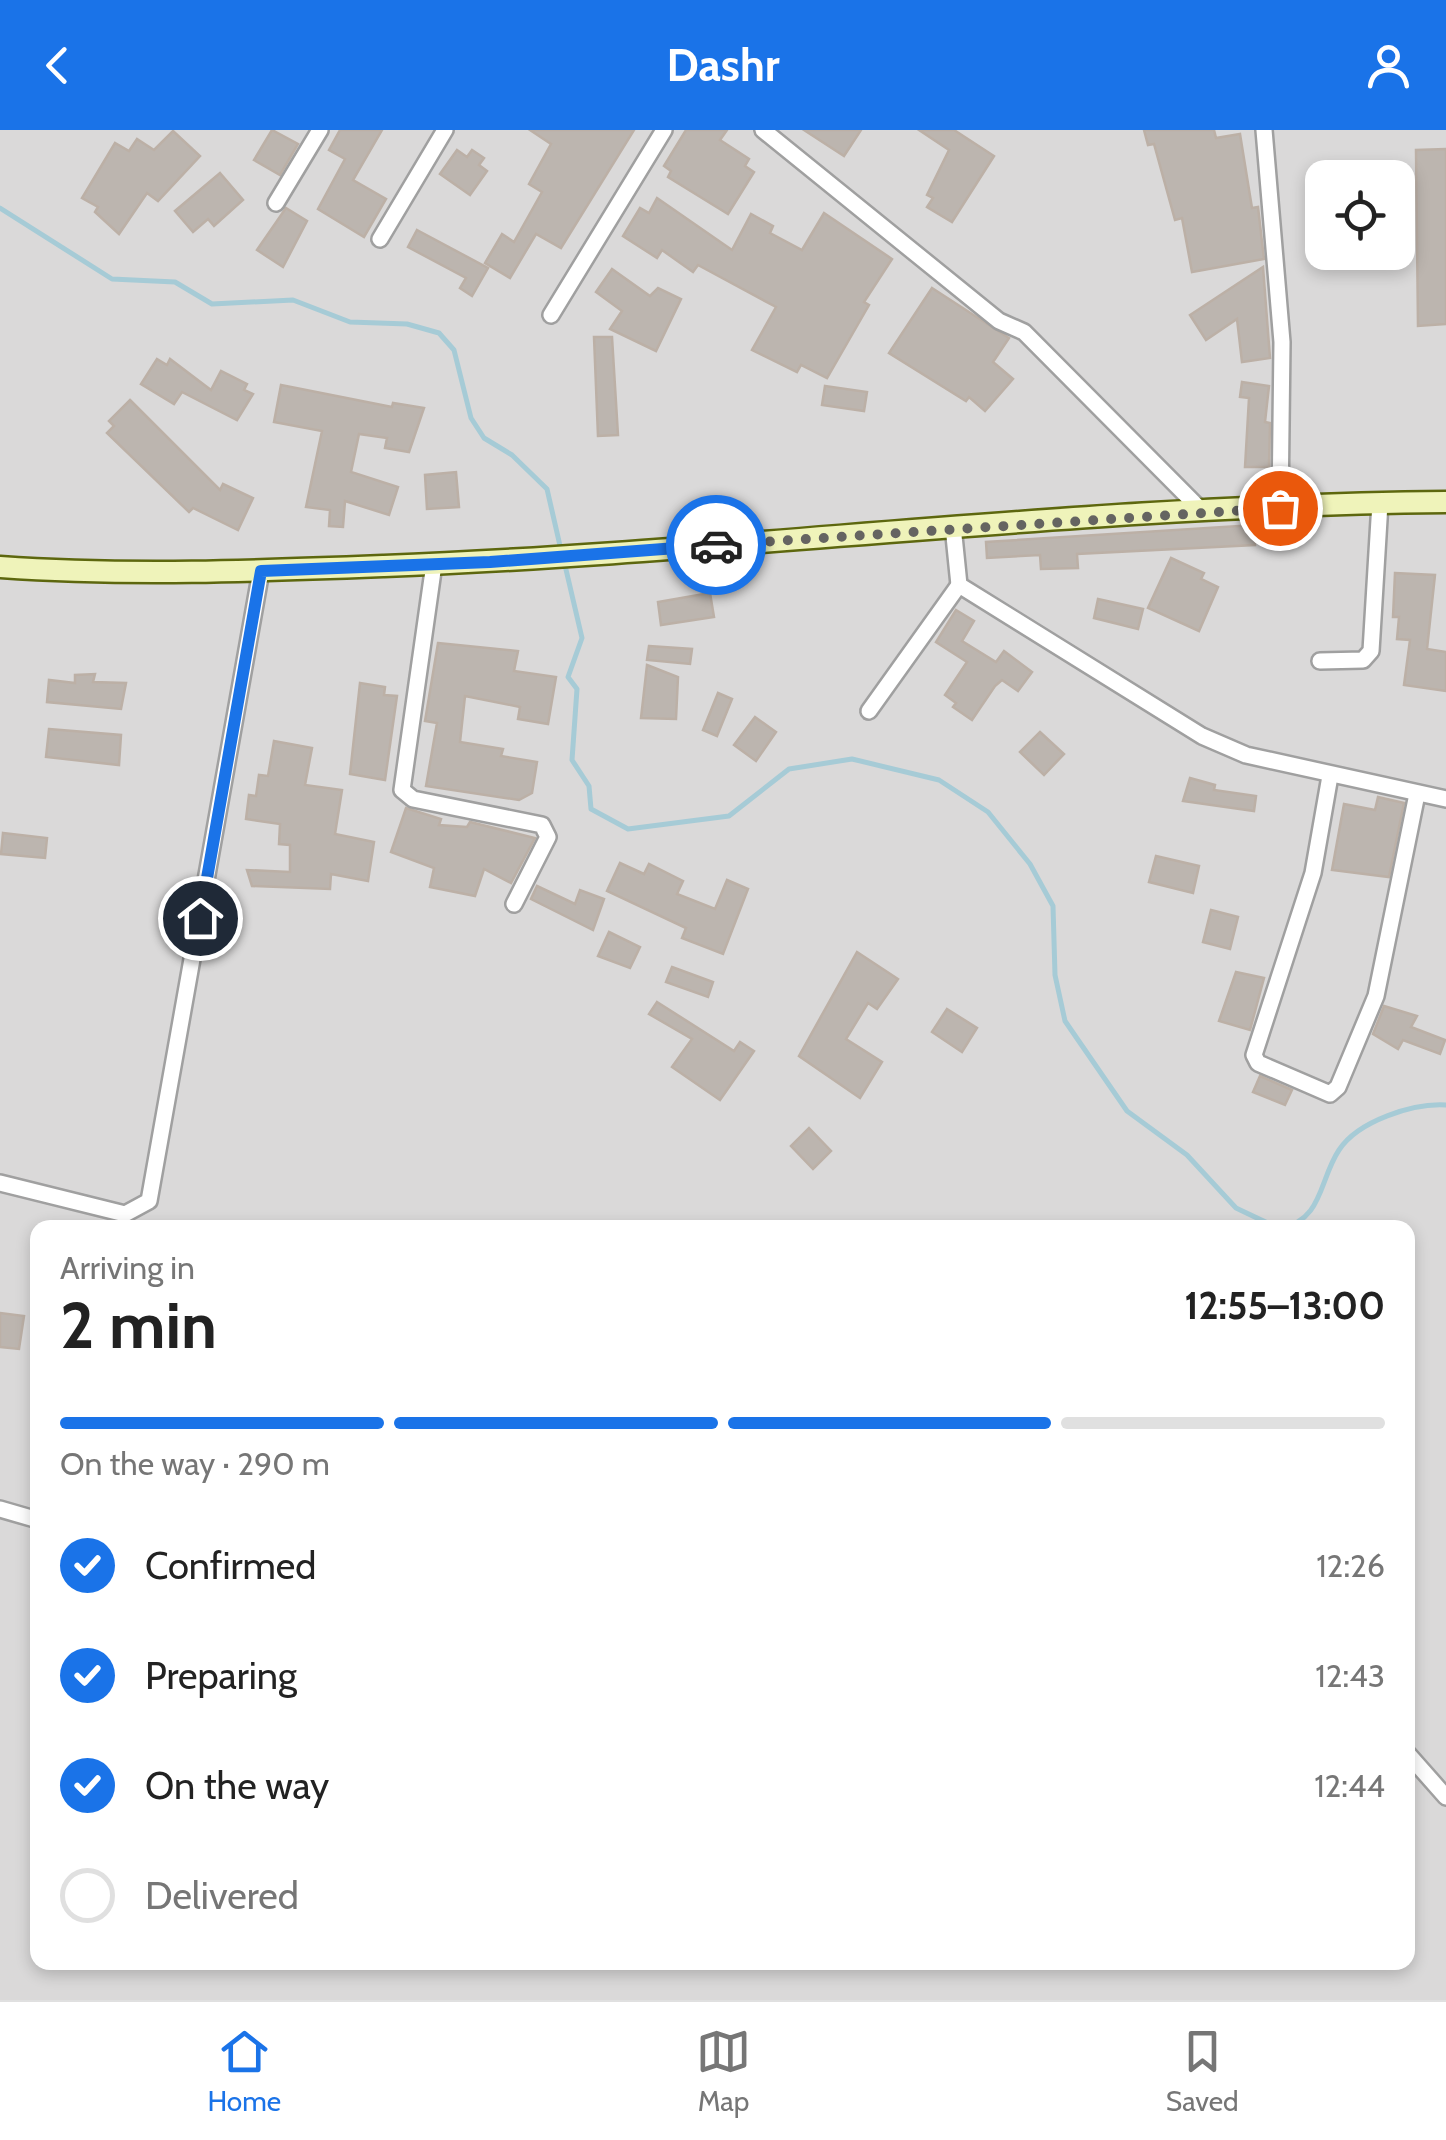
<!DOCTYPE html>
<html lang="en">
<head>
<meta charset="utf-8">
<style>
  :root { --surface:#fff; --page:#f2f2f2; --text:#222; --muted:#767676; --line:#e0e0e0; --accent:#1a73e8 }
  body { margin:0; font-family:Cabin,sans-serif; background:var(--page); color:var(--text); height:100vh; display:flex; flex-direction:column; font-size:38px; white-space:nowrap }
  * { box-sizing:border-box; margin:0 }
  p { font-size:32px; color:var(--muted) }
  .icon { flex:none; width:55px; height:55px; fill:none; stroke:currentColor; stroke-width:2; stroke-linecap:round; stroke-linejoin:round }
  .map { position:relative; flex:1; overflow:hidden }
  .side { position:absolute; left:30px; top:1090px; width:1385px; height:750px; display:flex; flex-direction:column; background:var(--surface); border-radius:20px; box-shadow:0 5px 15px #0003 }
  .side>* { flex:none }
  .tools { position:absolute; left:1305px; top:30px; display:grid; gap:20px }
  .tools a { display:grid; place-items:center; width:110px; height:110px; border-radius:20px; background:var(--surface); box-shadow:0 5px 15px #0003; font-size:50px }
  .pin { position:absolute; display:grid; place-items:center; width:85px; height:85px; color:#fff; margin:-42px; border:5px solid #fff; border-radius:50%; box-shadow:0 2px 10px #0007 }
  .courier { position:absolute; display:grid; place-items:center; width:100px; height:100px; margin:-50px; border:8px solid #1a73e8; border-radius:50%; background:#fff; color:#222; box-shadow:0 2px 12px #0007 }
  .overview em { font-style:normal; font-weight:800 }
  .overview div { display:flex; flex-direction:column-reverse }
  .overview { display:flex; align-items:center; justify-content:space-between; height:170px; padding:0 30px }
  h1 { font-size:65px; font-weight:800; line-height:75px }
  .bar { display:grid; grid-template-columns:repeat(4,1fr); gap:15px 10px; align-content:center; height:120px; padding:0 30px }
  .bar i { height:12px; border-radius:8px; background:var(--line) }
  .bar .active { background:var(--accent) }
  .bar p { grid-column:span 4 }
  ol { padding:0 30px; list-style:none }
  li { display:flex; align-items:center; gap:30px; height:110px }
  li p { margin-inline-start:auto }
  li .icon { padding:10px; border-radius:50%; background:var(--accent); color:#fff; stroke-width:4 }
  li:last-child { color:var(--muted) }
  li i { width:55px; height:55px; border:5px solid var(--line); border-radius:50% }
  header { display:flex; justify-content:space-between; align-items:center; height:130px; padding:0 30px; background:var(--accent); color:#fff; font-size:45px; font-weight:800 }
  .tabs { display:flex; justify-content:space-around; align-items:center; height:140px; border-top:2px solid var(--line); background:var(--surface); font-size:28px; color:var(--muted) }
  .tabs a { display:grid; justify-items:center; gap:5px }
  .tabs .active { color:var(--accent) }
  .map>svg:first-child { display:block }
  .residential { fill:#dad9d9; fill-rule:evenodd }
  .lines { fill:none; stroke-linecap:round; stroke-linejoin:round }
  .stream { stroke:#a6cbd6; stroke-width:5 }
  .building { fill:#bcb5af; stroke:#bcb0a6; stroke-width:2.5 }
  .street-casing { stroke:#a0a0a0; stroke-width:20 }
  .secondary-casing { stroke:#5d670e; stroke-width:25 }
  .street { stroke:#fff; stroke-width:15 }
  .secondary { stroke:#eff3ba; stroke-width:20 }
  .done { stroke:#656461; stroke-width:10; stroke-dasharray:0 18 }
  .route { stroke:#1a73e8; stroke-width:12 }
</style>
</head>
<body>
<header><svg class="icon" aria-label="back" viewBox="0 0 24 24"><path d="M15 5l-7 7 7 7"/></svg>Dashr<svg class="icon" aria-label="person" viewBox="0 0 24 24"><circle cx="12" cy="8" r="4"/><path d="M4 21q1-7 8-7t8 7"/></svg></header>
<div class="map">
<svg width="1446" height="1870" viewBox="0 0 1446 1870">
  <rect width="100%" height="100%" fill="#ece9e2"/>
  <path class="residential" d="M0 0H1446V1870H0ZM1322 48H1398V122H1322ZM38 1098H1408V1832H38Z"/>
  <g class="lines">
    <g class="stream">
      <polyline points="0,78 112,149 175,152 212,174 293,170 350,192 407,194 439,203 454,220 471,288 484,308 512,325 547,359 561,420"/>
      <polyline points="564,431 582,508 568,547 577,559 572,630 589,656 591,679 628,699 729,686 789,639 852,629 939,650 988,682 1030,734 1053,776 1055,845 1065,891 1127,981 1187,1025 1236,1078 1278,1098"/>
      <path d="M1281 1098C1323 1090 1319 1050 1339 1020 1358 991 1413 973 1446 975"/>
    </g>
  </g>
  <g class="building">
    <polygon points="272,0 298,14 280,45 254,30"/>
    <polygon points="340,0 382,0 353,50 386,69 364,107 318,79 345,29 329,20"/>
    <polygon points="530,0 634,0 561,118 536,104 510,148 485,133 502,104 514,112 542,62 529,54 551,14"/>
    <polygon points="686,0 727,0 720,10 749,29 745,36 754,42 728,84 668,47 671,41 664,36"/>
    <polygon points="804,0 861,0 844,26"/>
    <polygon points="919,0 954,0 994,26 952,92 927,77 933,68 927,65 949,20"/>
    <polygon points="1144,0 1214,0 1216,8 1240,4 1252,78 1258,77 1264,129 1192,142 1182,88 1175,90 1154,14 1148,15"/>
    <polygon points="173,1 200,26 158,71 147,63 119,104 95,82 98,77 82,68 115,13 129,21 137,9 154,20"/>
    <polygon points="1446,19 1446,194 1418,196 1416,20"/>
    <polygon points="457,20 467,27 472,20 484,28 479,35 487,41 470,65 440,44"/>
    <polygon points="220,43 243,70 214,96 208,89 193,102 175,81"/>
    <polygon points="657,68 732,120 751,84 773,96 770,103 802,120 824,83 892,129 864,172 869,175 827,248 801,235 797,242 752,220 776,177 698,135 693,142 662,120 657,128 623,106 640,78 649,83"/>
    <polygon points="286,78 307,91 283,137 257,120"/>
    <polygon points="417,100 488,138 472,166 460,158 466,148 408,117"/>
    <polygon points="1263,137 1270,228 1242,232 1237,189 1206,210 1190,185"/>
    <polygon points="612,139 650,166 658,158 681,169 656,221 610,199 622,181 596,162"/>
    <polygon points="932,158 1009,208 993,232 1013,249 985,281 969,267 966,271 889,223"/>
    <polygon points="594,207 612,207 618,305 598,306"/>
    <polygon points="157,229 167,235 170,229 211,260 221,241 247,254 244,260 253,264 237,290 182,262 174,274 141,254"/>
    <polygon points="1242,252 1269,256 1265,292 1270,293 1269,337 1245,337 1249,268 1240,267"/>
    <polygon points="281,255 392,277 393,273 424,278 409,322 385,318 387,308 359,304 351,342 398,357 389,385 345,371 343,397 329,396 330,380 306,377 322,301 274,292"/>
    <polygon points="825,256 867,262 864,281 822,275"/>
    <polygon points="130,270 220,360 223,354 253,368 238,400 193,378 189,382 107,303 114,296 109,291"/>
    <polygon points="456,342 459,377 427,379 425,345"/>
    <polygon points="1254,395 1255,415 1077,424 1078,438 1041,439 1040,425 987,428 986,412"/>
    <polygon points="1171,428 1204,443 1201,449 1218,457 1199,501 1148,478"/>
    <polygon points="1395,443 1435,445 1427,519 1446,522 1446,561 1404,555 1410,510 1397,509 1399,487 1393,487"/>
    <polygon points="710,463 714,487 661,495 658,472"/>
    <polygon points="1098,469 1143,479 1138,499 1094,488"/>
    <polygon points="956,480 974,491 962,511 996,532 1004,521 1032,542 1018,561 1002,550 995,556 972,590 953,577 956,573 945,565 967,532 936,512"/>
    <polygon points="438,513 518,521 514,541 556,547 548,594 518,589 520,577 465,566 460,612 503,619 501,626 537,632 532,663 519,670 426,656 437,593 425,591"/>
    <polygon points="649,516 692,519 690,534 647,530"/>
    <polygon points="647,535 678,547 676,589 641,588"/>
    <polygon points="95,544 93,552 126,553 121,579 47,572 49,550 75,553 75,545"/>
    <polygon points="360,553 385,557 384,565 397,566 385,650 350,644"/>
    <polygon points="718,563 732,569 717,606 703,600"/>
    <polygon points="755,587 776,602 756,631 734,615"/>
    <polygon points="49,599 121,605 119,635 46,627"/>
    <polygon points="1040,602 1064,624 1044,645 1020,622"/>
    <polygon points="274,611 312,618 305,655 342,660 335,704 374,712 368,751 331,744 330,759 252,756 247,740 290,742 290,715 279,714 280,694 246,689 249,665 256,666 259,645 268,646"/>
    <polygon points="1190,648 1215,655 1214,660 1256,666 1254,681 1183,671"/>
    <polygon points="1378,667 1404,673 1389,747 1332,740 1344,674 1375,680"/>
    <polygon points="406,678 441,689 439,695 467,697 470,692 535,708 511,753 484,739 475,766 430,757 434,738 391,722"/>
    <polygon points="3,703 47,708 45,728 1,724"/>
    <polygon points="1156,726 1199,736 1193,763 1149,752"/>
    <polygon points="620,733 644,744 649,734 683,751 677,764 715,779 727,750 748,759 723,824 682,808 686,798 607,761"/>
    <polygon points="537,756 575,774 580,760 604,769 593,800 531,769"/>
    <polygon points="1211,780 1238,787 1230,819 1203,812"/>
    <polygon points="609,802 640,817 630,838 598,826"/>
    <polygon points="857,822 898,849 877,879 868,873 846,909 882,932 860,968 799,926"/>
    <polygon points="672,837 713,852 708,867 666,852"/>
    <polygon points="1236,842 1264,848 1250,900 1219,891"/>
    <polygon points="657,872 734,921 740,912 754,921 720,970 672,937 692,909 649,884"/>
    <polygon points="1384,876 1417,886 1411,897 1445,910 1440,924 1403,910 1398,919 1373,904"/>
    <polygon points="947,879 977,898 962,922 932,902"/>
    <polygon points="1260,946 1292,960 1285,975 1253,962"/>
    <polygon points="809,998 831,1021 813,1039 791,1016"/>
    <polygon points="0,1183 24,1186 19,1219 0,1217"/>
  </g>
  <g class="lines">
    <defs>
      <g id="street">
        <polyline points="763,0 999,191 1024,202 1202,381"/>
        <polyline points="1264,0 1282,212 1280,378"/>
        <polyline points="276,73 320,0"/>
        <polyline points="380,109 445,0"/>
        <polyline points="551,185 664,0"/>
        <polyline points="953,396 959,455 1202,606 1246,625 1446,669"/>
        <polyline points="434,434 402,660 413,669 542,695 548,707 514,774"/>
        <polyline points="1320,531 1363,530 1371,521 1380,373"/>
        <polyline points="869,581 959,455"/>
        <polyline points="1330,646 1313,743 1254,925 1258,933 1330,964 1338,957 1376,866 1417,664"/>
        <polyline points="0,1053 125,1084 149,1071 261,441"/>
        <polyline points="0,1379 38,1390"/>
        <polyline points="1408,1624 1446,1667"/>
      </g>
      <path id="secondary" d="M0 437C129 446 256 441 384 436 739 422 1091 375 1446 372"/>
    </defs>
    <use href="#street" class="street-casing"/>
    <use href="#secondary" class="secondary-casing"/>
    <use href="#street" class="street"/>
    <use href="#secondary" class="secondary"/>
  </g>
  <g class="lines">
    <polyline class="done" points="716,415 1280,378"/>
    <polyline class="route" points="200,788 261,441 490,432 716,415"/>
  </g>
</svg>
<div class="tools">
<a><svg class="icon" aria-label="locate" viewBox="0 0 24 24"><circle cx="12" cy="12" r="6"/><path d="M12 2v4M12 18v4M2 12h4M18 12h4"/></svg></a>
</div>
<div class="pin" style="left:1280px;top:378px;background:#ea580c"><svg class="icon" aria-label="bag" viewBox="0 0 24 24"><path d="M5 8h14l-1 12H6zM9 8a3 3 0 0 1 6 0"/></svg></div>
<div class="pin" style="left:200px;top:788px;background:#1f2937"><svg class="icon" aria-label="home" viewBox="0 0 24 24"><path d="M3 11l9-7 9 7M6 9v11h12V9"/></svg></div>
<div class="courier" style="left:716px;top:415px"><svg class="icon" aria-label="car" viewBox="0 0 24 24"><path d="M5 17H2v-5l4-1 3-4h7l3 4 3 1v5h-3M9 17h6M6 11h13"/><circle cx="7" cy="17" r="2"/><circle cx="17" cy="17" r="2"/></svg></div>
<section class="side">
<div class="overview"><div><h1>2 min</h1><p>Arriving in</p></div><em>12:55–13:00</em></div>
<div class="bar"><i class="active"></i><i class="active"></i><i class="active"></i><i></i><p>On the way · 290 m</p></div>
<ol>
<li><svg class="icon" aria-label="check" viewBox="0 0 24 24"><path d="M5 12l5 5 9-10"/></svg>Confirmed<p>12:26</p></li>
<li><svg class="icon" aria-label="check" viewBox="0 0 24 24"><path d="M5 12l5 5 9-10"/></svg>Preparing<p>12:43</p></li>
<li><svg class="icon" aria-label="check" viewBox="0 0 24 24"><path d="M5 12l5 5 9-10"/></svg>On the way<p>12:44</p></li>
<li><i></i>Delivered</li>
</ol>
</section>
</div>
<nav class="tabs">
<a class="active"><svg class="icon" aria-label="home" viewBox="0 0 24 24"><path d="M3 11l9-7 9 7M6 9v11h12V9"/></svg>Home</a>
<a><svg class="icon" aria-label="map" viewBox="0 0 24 24"><path d="M3 6l6-2 6 2 6-2v14l-6 2-6-2-6 2zM9 4v14M15 6v14"/></svg>Map</a>
<a><svg class="icon" aria-label="saved" viewBox="0 0 24 24"><path d="M7 4h10v16l-5-4-5 4z"/></svg>Saved</a>
</nav>
</body>
</html>
